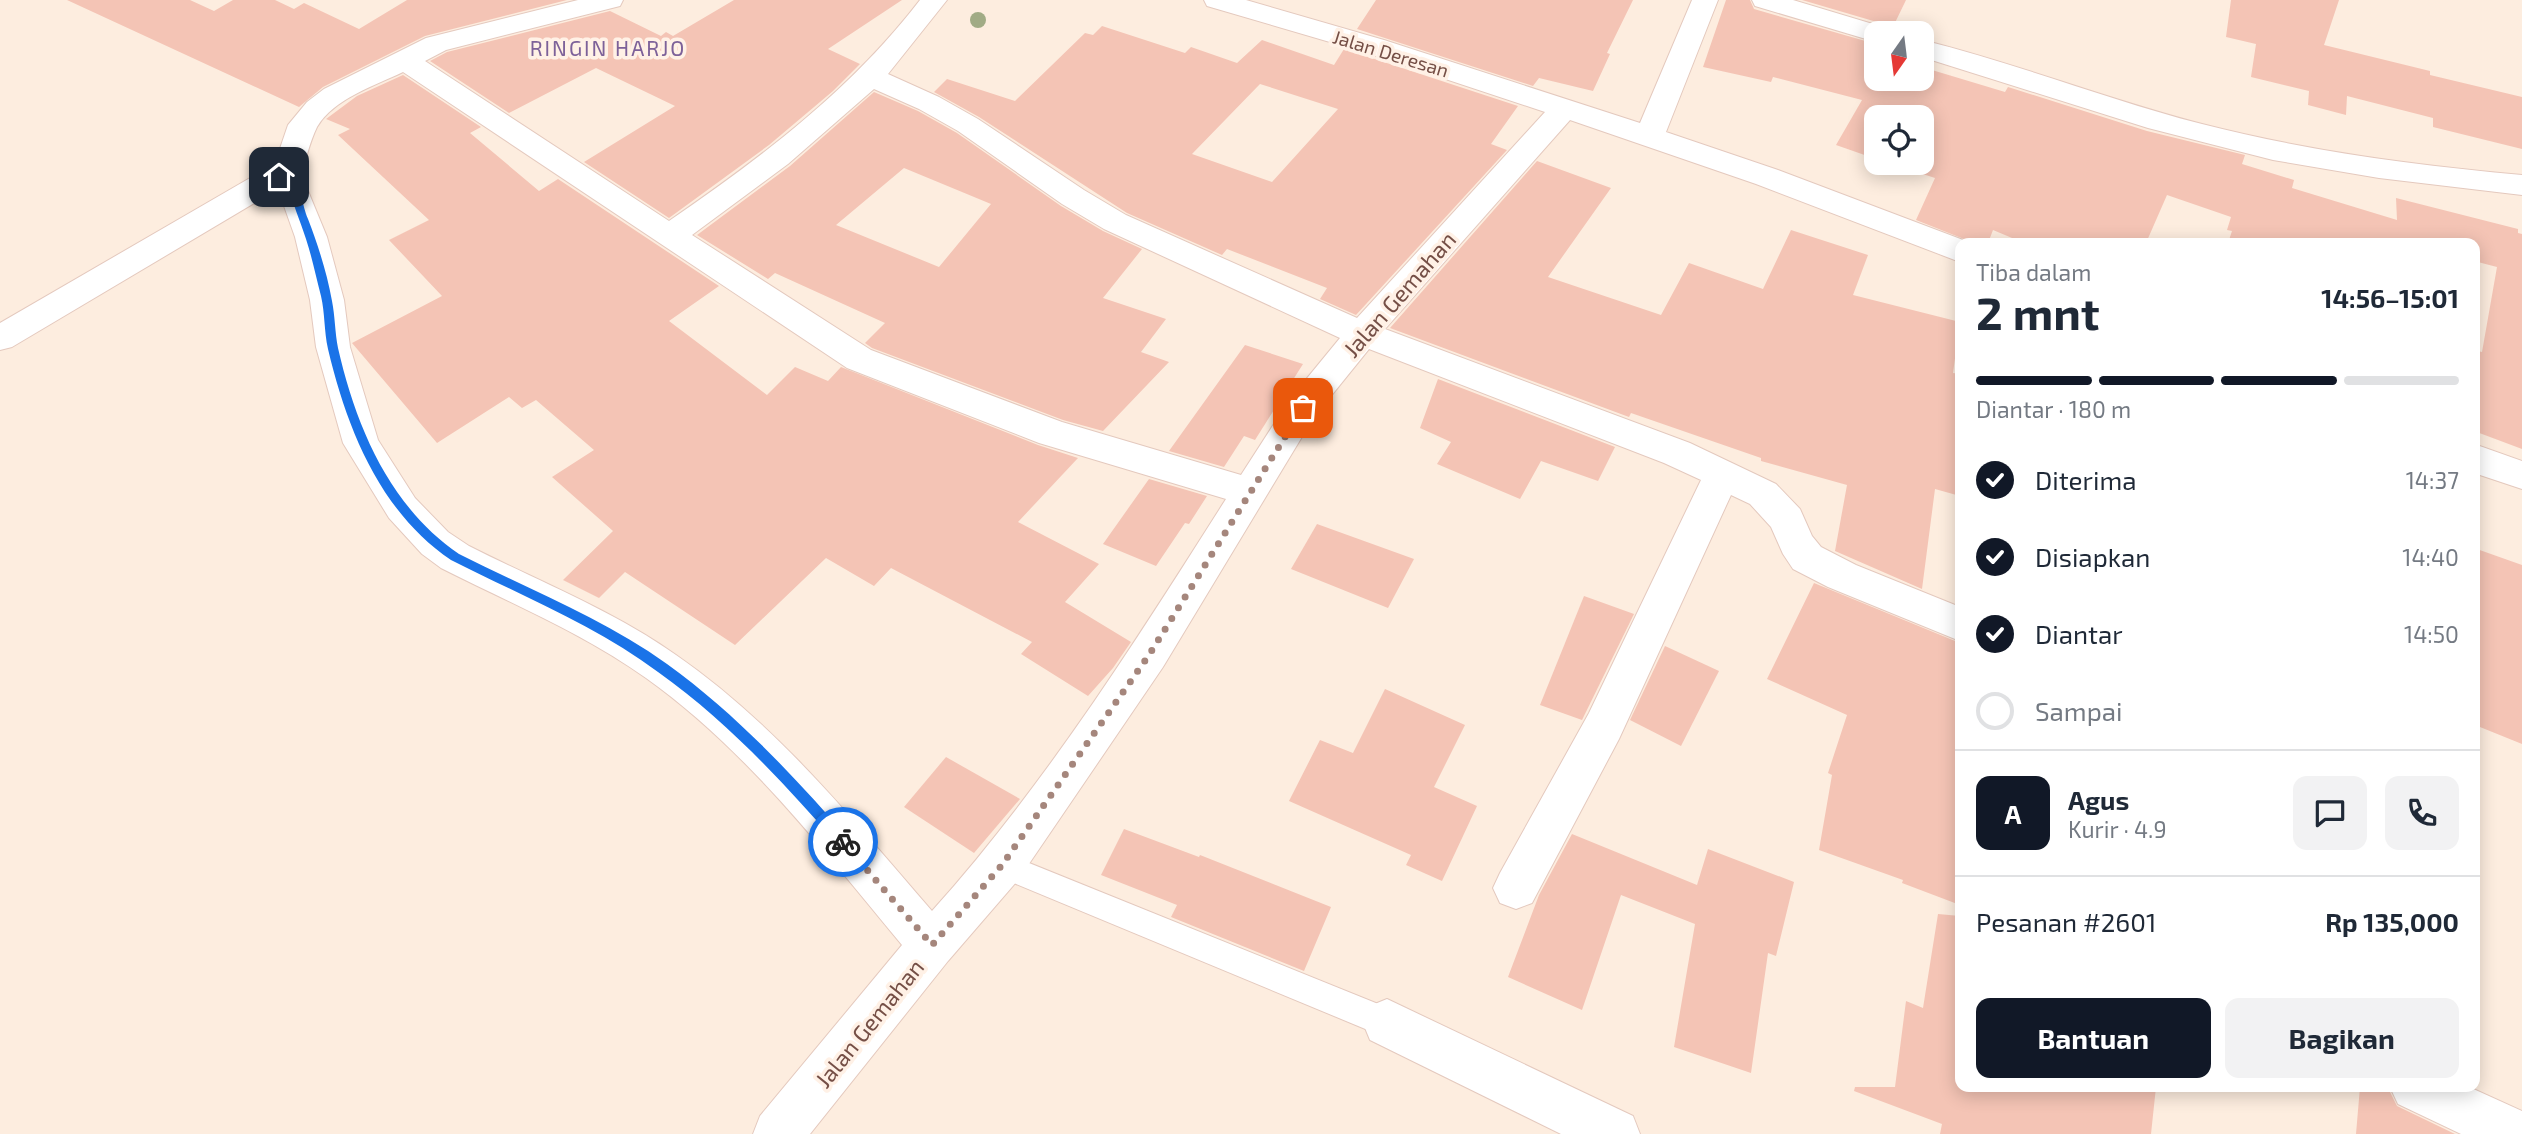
<!DOCTYPE html>
<html lang="id">
<head>
<meta charset="utf-8">
<style>
  :root { --surface:#fff; --page:#f2f2f3; --text:#1f2937; --muted:#747a83; --line:#e0e1e3; --accent:#111827 }
  body { margin:0; font-family:"Exo 2",sans-serif; background:var(--page); color:var(--text); height:100vh; display:flex; flex-direction:column; font-size:26px; white-space:nowrap }
  * { box-sizing:border-box; margin:0 }
  p { font-size:23px; color:var(--muted) }
  .icon { flex:none; width:38px; height:38px; fill:none; stroke:currentColor; stroke-width:2; stroke-linecap:round; stroke-linejoin:round }
  .map { position:relative; flex:1; overflow:hidden }
  .details { position:absolute; left:1955px; top:238px; width:525px; height:854px; display:flex; flex-direction:column; background:var(--surface); border-radius:14px; box-shadow:0 4px 18px #0003 }
  .details>* { flex:none }
  .needle { width:46px; rotate:194deg }
  .fabs { position:absolute; left:1864px; top:21px; display:grid; gap:14px }
  .fabs a { display:grid; place-items:center; width:70px; height:70px; border-radius:14px; background:var(--surface); box-shadow:0 4px 18px #0003; font-size:35px }
  .pin { position:absolute; display:grid; place-items:center; width:60px; height:60px; color:#fff; margin:-30px; border-radius:14px; box-shadow:0 4px 10px #0006 }
  .courier { position:absolute; display:grid; place-items:center; width:70px; height:70px; margin:-35px; border:5px solid #1a73e8; border-radius:50%; background:#fff; color:#222; box-shadow:0 2px 9px #0007 }
  .overview em { font-style:normal; font-weight:700 }
  .overview div { display:flex; flex-direction:column-reverse }
  .overview { display:flex; align-items:center; justify-content:space-between; height:119px; padding:0 21px }
  h1 { font-size:46px; font-weight:700; line-height:52px }
  .bar { display:grid; grid-template-columns:repeat(4,1fr); gap:10px 7px; align-content:center; height:84px; padding:0 21px }
  .bar i { height:9px; border-radius:5px; background:var(--line) }
  .bar .selected { background:var(--accent) }
  .bar p { grid-column:span 4 }
  .line { display:flex; align-items:center; gap:18px; padding:0 21px; border-top:2px solid var(--line) }
  .line div { flex:1 }
  .round { display:grid; place-items:center; flex:none; width:74px; height:74px; border-radius:14px; background:var(--page) }
  ol { padding:0 21px; list-style:none }
  li { display:flex; align-items:center; gap:21px; height:77px }
  li p { margin-inline-start:auto }
  li .icon { padding:7px; border-radius:50%; background:var(--accent); color:#fff; stroke-width:4 }
  li:last-child { color:var(--muted) }
  li i { width:38px; height:38px; border:4px solid var(--line); border-radius:50% }
  .primary-button { display:flex; gap:14px; margin-top:auto; padding:14px 21px }
  .primary-button a { flex:1; height:80px; border-radius:14px; background:var(--accent); color:#fff; font-size:28px; font-weight:700; line-height:80px; text-align:center }
  .primary-button a+a { background:var(--page); color:var(--text) }
  .map>svg:first-child { display:block }
  .building { fill:#f4c4b5; fill-rule:evenodd }
  .lines { fill:none; stroke-linecap:round; stroke-linejoin:round }
  .lane-casing { stroke:#e4c9be; stroke-width:2 }
  .street-casing { stroke:#e4c9be; stroke-width:2 }
  .lane { fill:#fff; fill-rule:evenodd }
  .street { fill:#fff; fill-rule:evenodd }
  .tree { fill:#a1ab85 }
  .route { fill:#1a73e8 }
  .done { stroke:#a5867c; stroke-width:7; stroke-dasharray:0 12.6 }
  .labels { text-anchor:middle; dominant-baseline:central; stroke-width:7; stroke-linejoin:round; paint-order:stroke }
  .far-street-label { font-size:19px; fill:#754f46; stroke:#fff1e6 }
  .far-quarter-label { font-size:21px; letter-spacing:2px; fill:#7d6199; stroke:#fff1e6 }
  .street-label { font-size:23px; fill:#754f46; stroke:#fff1e6 }
</style>
</head>
<body>
<div class="map">
<svg width="2522" height="1134" viewBox="0 0 2522 1134">
  <rect width="100%" height="100%" fill="#fdeddf"/>
  <g class="building">
    <polygon points="67,0 190,0 214,11 233,0 275,0 294,9 304,3 359,29 407,0 567,0 425,36 323,87 299,107"/>
    <polygon points="734,0 902,0 828,49 860,64 833,91 769,145 669,218 584,162 675,106 596,68 509,113 430,61 447,52 610,11 661,36 666,32 673,36"/>
    <polygon points="1376,0 1633,0 1607,53 1610,54 1593,91 1539,78 1533,86 1357,29"/>
    <polygon points="1726,0 1750,0 1754,9 1876,44 1876,79 1922,79 1922,67 2005,92 2008,87 2147,131 2245,155 2242,164 2294,180 2292,188 2397,220 2396,198 2518,229 2518,233 2522,234 2522,449 2474,431 2474,350 2482,352 2497,267 2474,261 2474,243 2228,243 2232,231 2227,230 2231,217 2167,195 2146,243 2024,243 1993,230 1988,243 1974,243 1916,220 1935,178 1889,163 1922,163 1922,117 1876,117 1876,159 1836,145 1862,100 1773,77 1771,82 1703,67"/>
    <polygon points="1802,0 1906,0 1891,31 1887,25"/>
    <polygon points="2231,0 2339,0 2324,45 2430,71 2430,75 2522,97 2522,149 2433,127 2433,118 2347,96 2346,115 2308,105 2309,91 2251,77 2256,44 2226,37"/>
    <path d="M1102 26 1185 53 1191 47 1237 63 1262 40 1334 65 1344 49 1518 106 1491 144 1507 150 1356 315 1320 299 1327 288 1227 249 1222 255 1127 213 979 117 934 92 947 79 1015 101 1085 33 1093 35ZM1260 84 1338 109 1272 182 1192 154Z"/>
    <polygon points="403,75 481,127 470,133 539,191 558,179 719,286 669,321 767,395 795,367 828,381 841,367 1038,445 1078,458 1018,522 1099,564 1065,602 1131,642 1113,668 1088,696 1021,654 1032,642 891,568 874,586 826,558 735,645 625,572 599,598 563,580 613,531 552,477 594,450 536,400 522,408 509,397 437,443 352,343 442,296 389,240 429,220 338,135 350,129 326,119 357,96"/>
    <path d="M874 92 918 111 957 133 1061 206 1103 231 1142 249 1103 298 1166 319 1141 352 1169 362 1103 431 1063 420 872 348 865 343 885 323 775 273 768 279 697 235 790 166ZM904 168 991 204 939 267 836 225Z"/>
    <polygon points="1537,161 1611,188 1548,277 1661,315 1689,263 1763,289 1791,230 1868,255 1853,295 1960,322 1953,373 1960,374 1960,496 1935,489 1922,589 1835,551 1847,485 1761,461 1761,458 1631,413 1629,417 1390,328"/>
    <polygon points="1245,345 1303,364 1255,440 1244,436 1224,467 1169,451"/>
    <polygon points="1438,379 1615,447 1598,481 1541,461 1520,499 1437,464 1451,442 1420,428"/>
    <polygon points="1149,479 1207,496 1189,524 1185,523 1156,566 1103,544"/>
    <polygon points="1317,524 1414,559 1388,608 1291,569"/>
    <polygon points="2474,548 2522,565 2522,744 2475,725 2478,666 2474,665"/>
    <polygon points="1814,583 1960,643 1960,905 1902,883 1903,880 1819,850 1832,775 1828,773 1847,715 1767,679"/>
    <polygon points="1584,596 1634,614 1582,720 1540,705"/>
    <polygon points="1665,646 1719,671 1681,746 1630,720"/>
    <polygon points="1385,689 1465,725 1434,787 1477,806 1442,881 1406,865 1411,855 1289,801 1320,740 1353,753"/>
    <polygon points="946,757 1020,799 974,853 904,807"/>
    <polygon points="1124,829 1199,857 1200,855 1331,907 1304,971 1171,917 1177,905 1101,875"/>
    <polygon points="1572,834 1697,885 1708,849 1794,882 1776,956 1768,953 1751,1073 1674,1047 1695,924 1621,895 1582,1010 1508,977 1539,895"/>
    <polygon points="1938,914 1960,916 1960,1087 2156,1087 2151,1134 1940,1134 1942,1124 1854,1091 1855,1087 1895,1087 1906,1001 1923,1008"/>
    <polygon points="2360,1087 2388,1088 2397,1106 2455,1134 2356,1134"/>
  </g>
  <g class="lines">
    <defs>
      <polygon id="lane" points="1002,852 1398,1012 1402,1023 1398,1034 1387,1038 992,874 988,865 992,856"/>
      <g id="street">
        <path d="M578 0H623L620 6 446 50 425 61 669 221C762 157 851 90 920 0H947L888 74 939 97 978 119 1084 190 1126 215 1357 318 1545 112 1364 52 1207 6 1204 0H1246L1384 40 1640 123 1692 0H1718L1666 132 1778 170 1971 243H1960V262L1756 184 1570 120 1385 329 1690 443 1776 484 1800 509 1812 536 1821 547 1856 565 1960 607V641L1828 587 1793 569 1783 554 1771 527 1750 504 1731 495 1619 739 1532 903 1516 909 1500 903 1493 888 1500 873 1589 713 1701 480 1664 463 1369 349 1314 417 1163 667 1018 880 948 961 810 1134H753L760 1116 902 945C824 851 747 750 646 678 583 633 510 603 441 568L422 554 389 518 343 443 316 347 310 300 295 237 278 189 12 347 0 350V323L250 178 273 169 288 125 307 102 324 89 426 38ZM403 72 847 368 1039 443 1226 499C1136 641 1045 785 932 911 853 820 776 724 676 655 612 610 538 581 469 546L448 532 415 498 378 440 350 347 344 300 327 237 301 174C306 159 310 141 317 127 333 99 376 85 403 72ZM874 89 919 109 958 131 1062 204 1104 229 1340 338 1290 399 1241 475 1062 422 871 350 692 235 788 164Z"/>
        <polygon points="1752,0 1793,0 1886,28 1889,33 1876,33 1876,42 1755,6"/>
        <path d="M1922 40C2016 63 2108 100 2202 124 2307 151 2414 165 2522 175V195L2379 178 2273 160 2148 128 1922 57Z"/>
        <polygon points="2474,444 2522,461 2522,489 2474,473"/>
        <polygon points="1387,999 1633,1116 1640,1134 1561,1134 1370,1040 1363,1023 1370,1006"/>
        <polygon points="2390,1087 2469,1087 2522,1111 2522,1134 2461,1134 2398,1104"/>
      </g>
    </defs>
    <use href="#lane" class="lane-casing"/>
    <use href="#street" class="street-casing"/>
    <use href="#lane" class="lane"/>
    <use href="#street" class="street"/>
  </g>
  <circle class="tree" cx="978" cy="20" r="8"/>
  <path class="route" d="M276 175H291C301 185 302 205 308 219 318 245 327 273 332 301 335 316 335 333 338 348 356 427 390 507 459 554 528 589 604 619 667 664 735 713 793 775 848 838V846H839C784 783 727 721 658 672 596 626 520 595 451 560 380 512 347 429 328 349 324 331 325 313 321 296 316 277 312 257 306 239 300 220 292 203 288 183L276 180Z"/>
  <g class="lines">
    <polyline class="done" points="843,842 932,945 1002,865 1149,655 1303,408"/>
  </g>
  <g class="labels">
    <g class="far-street-label">
      <text transform="translate(1391 53) rotate(17)">Jalan Deresan</text>
    </g>
    <g class="far-quarter-label">
      <text x="608" y="47">RINGIN HARJO</text>
    </g>
    <g class="street-label">
      <text transform="translate(1399 294) rotate(-49)">Jalan Gemahan</text>
      <text transform="translate(869 1023) rotate(-51)">Jalan Gemahan</text>
    </g>
  </g>
</svg>
<div class="fabs">
<a><svg class="needle" viewBox="-14 -14 28 28"><path d="M0-13l5 13h-10z" fill="#e53935"/><path d="M0 13l5-13h-10z" fill="#747a83"/></svg></a>
<a><svg class="icon" aria-label="locate" viewBox="0 0 24 24"><circle cx="12" cy="12" r="6"/><path d="M12 2v4M12 18v4M2 12h4M18 12h4"/></svg></a>
</div>
<div class="pin" style="left:1303px;top:408px;background:#ea580c"><svg class="icon" aria-label="bag" viewBox="0 0 24 24"><path d="M5 8h14l-1 12H6zM9 8a3 3 0 0 1 6 0"/></svg></div>
<div class="pin" style="left:279px;top:177px;background:#1f2937"><svg class="icon" aria-label="home" viewBox="0 0 24 24"><path d="M3 11l9-7 9 7M6 9v11h12V9"/></svg></div>
<div class="courier" style="left:843px;top:842px"><svg class="icon" aria-label="bike" viewBox="0 0 24 24"><circle cx="6" cy="16" r="4"/><circle cx="18" cy="16" r="4"/><path d="M6 16l4-8h5l3 8M10 8l3 8H6M13 5h3"/></svg></div>
<section class="details">
<div class="overview"><div><h1>2 mnt</h1><p>Tiba dalam</p></div><em>14:56–15:01</em></div>
<div class="bar"><i class="selected"></i><i class="selected"></i><i class="selected"></i><i></i><p>Diantar · 180 m</p></div>
<ol>
<li><svg class="icon" aria-label="check" viewBox="0 0 24 24"><path d="M5 12l5 5 9-10"/></svg>Diterima<p>14:37</p></li>
<li><svg class="icon" aria-label="check" viewBox="0 0 24 24"><path d="M5 12l5 5 9-10"/></svg>Disiapkan<p>14:40</p></li>
<li><svg class="icon" aria-label="check" viewBox="0 0 24 24"><path d="M5 12l5 5 9-10"/></svg>Diantar<p>14:50</p></li>
<li><i></i>Sampai</li>
</ol>
<div class="line" style="height:126px"><b class="round" style="background:var(--accent);color:#fff">A</b><div><b>Agus</b><p>Kurir · 4.9</p></div><a class="round"><svg class="icon" aria-label="chat" viewBox="0 0 24 24"><path d="M4 5h16v11H9l-5 4z"/></svg></a><a class="round"><svg class="icon" aria-label="phone" viewBox="0 0 24 24"><path d="M5 4h4l2 5-3 2q2 4 5 5l2-3 5 2v4C11 20 4 13 5 4z"/></svg></a></div>
<div class="line" style="height:91px"><div>Pesanan #2601</div><b>Rp 135,000</b></div>
<div class="primary-button"><a>Bantuan</a><a>Bagikan</a></div>
</section>
</div>
</body>
</html>
